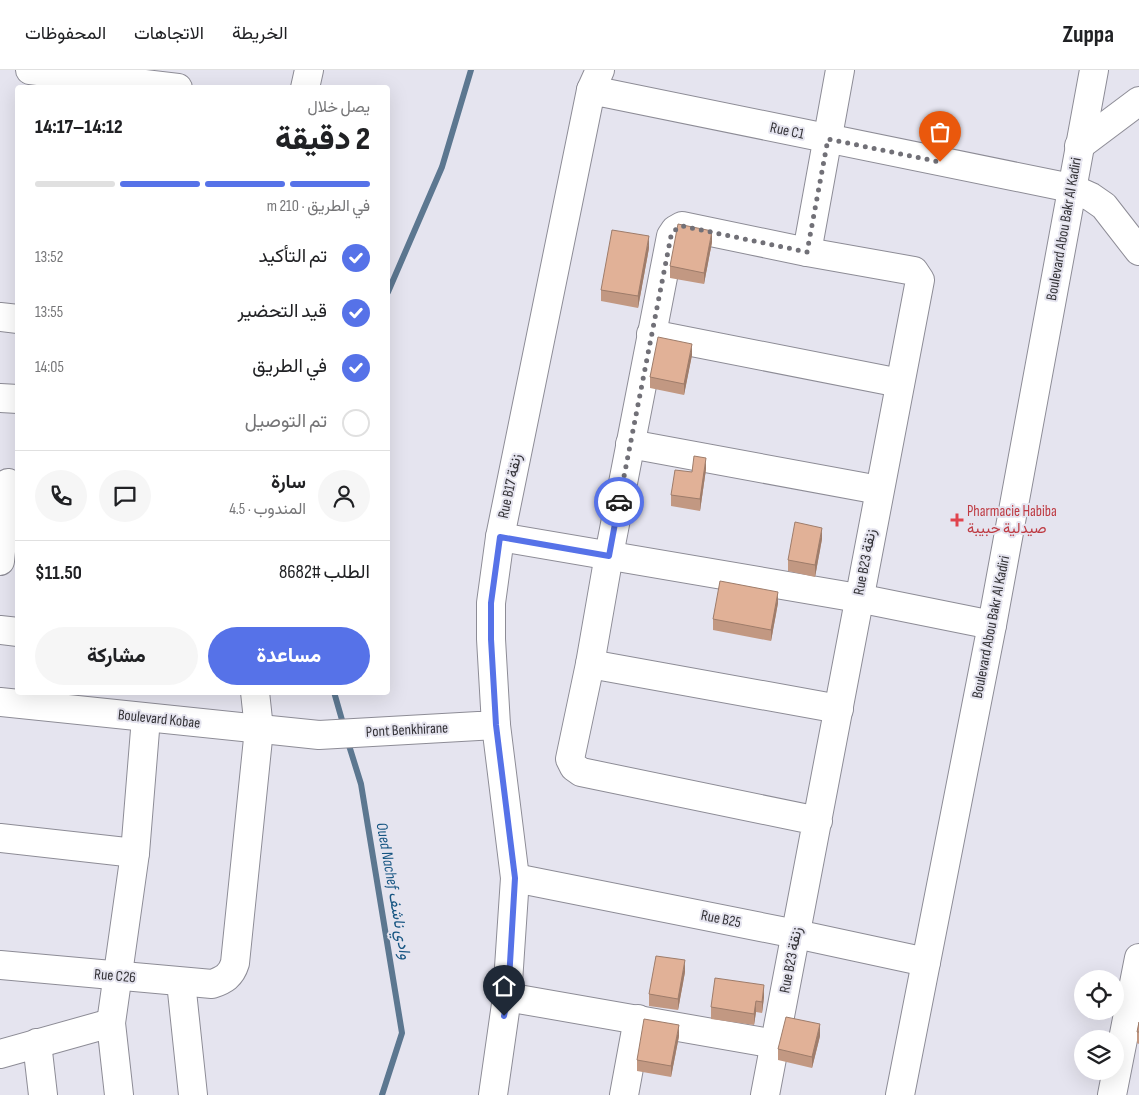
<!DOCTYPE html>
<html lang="ar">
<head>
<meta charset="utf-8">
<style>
  :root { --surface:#fff; --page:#f6f6f6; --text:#202124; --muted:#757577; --line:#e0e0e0; --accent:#5672e8 }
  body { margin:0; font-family:"Sofia Sans Condensed",Vazirmatn,sans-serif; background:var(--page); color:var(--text); direction:rtl; height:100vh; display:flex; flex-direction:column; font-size:19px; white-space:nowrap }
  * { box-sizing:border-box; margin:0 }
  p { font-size:16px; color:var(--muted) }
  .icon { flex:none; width:28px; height:28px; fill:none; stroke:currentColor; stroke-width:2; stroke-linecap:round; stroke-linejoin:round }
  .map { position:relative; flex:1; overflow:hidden; direction:ltr }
  .drawer { position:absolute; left:15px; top:15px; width:375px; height:610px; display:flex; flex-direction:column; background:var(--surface); border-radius:5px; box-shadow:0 5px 20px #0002; direction:rtl }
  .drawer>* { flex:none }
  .controls { position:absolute; left:1074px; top:900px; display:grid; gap:10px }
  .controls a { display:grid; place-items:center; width:50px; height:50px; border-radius:50%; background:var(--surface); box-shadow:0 5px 20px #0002; font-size:25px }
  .pin { position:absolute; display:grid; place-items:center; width:42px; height:42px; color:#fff; margin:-51px -21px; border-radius:50% 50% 50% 0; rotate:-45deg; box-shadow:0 0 5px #0007 }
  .pin .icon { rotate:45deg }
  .courier { position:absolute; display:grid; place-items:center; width:50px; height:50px; margin:-25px; border:4px solid #5672e8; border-radius:50%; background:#fff; color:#222; box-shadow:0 1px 6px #0007 }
  .headline em { font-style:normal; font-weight:800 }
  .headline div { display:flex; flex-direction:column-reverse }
  .headline { display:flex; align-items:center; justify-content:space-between; height:85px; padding:0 20px }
  h1 { font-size:32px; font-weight:800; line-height:38px }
  .bar { display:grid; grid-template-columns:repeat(4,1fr); gap:8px 5px; align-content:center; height:60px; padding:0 20px }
  .bar i { height:6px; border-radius:4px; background:var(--line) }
  .bar .on { background:var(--accent) }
  .bar p { grid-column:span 4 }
  .line { display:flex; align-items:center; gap:12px; padding:0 20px; border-top:1px solid var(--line) }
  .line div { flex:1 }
  .round { display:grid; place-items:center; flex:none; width:52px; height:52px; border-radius:26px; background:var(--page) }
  ol { padding:0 20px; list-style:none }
  li { display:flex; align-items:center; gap:15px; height:55px }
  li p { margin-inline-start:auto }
  li .icon { padding:5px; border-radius:50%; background:var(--accent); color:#fff; stroke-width:4 }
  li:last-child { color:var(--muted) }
  li i { width:28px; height:28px; border:2px solid var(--line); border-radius:50% }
  .button { display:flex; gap:10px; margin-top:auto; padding:10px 20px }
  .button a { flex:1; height:58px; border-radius:30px; background:var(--accent); color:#fff; font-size:20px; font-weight:800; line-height:58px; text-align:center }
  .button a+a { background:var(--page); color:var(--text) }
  header { display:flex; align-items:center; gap:30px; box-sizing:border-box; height:70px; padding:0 25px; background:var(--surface); border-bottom:1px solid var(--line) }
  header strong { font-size:24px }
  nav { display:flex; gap:28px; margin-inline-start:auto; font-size:18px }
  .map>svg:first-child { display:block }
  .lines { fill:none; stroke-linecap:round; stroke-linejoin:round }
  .stream { stroke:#5c7790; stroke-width:6 }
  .minor-casing { stroke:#8d8c96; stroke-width:30 }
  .major-casing { stroke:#8d8c96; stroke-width:30 }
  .minor { stroke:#fff; stroke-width:28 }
  .major { stroke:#fff; stroke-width:28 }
  .wall { fill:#c29882 }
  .shaded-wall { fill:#9e7c6a }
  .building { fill:#e1b197; stroke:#9e7c6a }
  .done { stroke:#717077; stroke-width:5; stroke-dasharray:0 9 }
  .route { stroke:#5672e8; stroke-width:6 }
  .health-dot { fill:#e0444e; stroke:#e5e4ef; stroke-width:2 }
  .labels { text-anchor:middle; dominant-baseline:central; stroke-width:4; stroke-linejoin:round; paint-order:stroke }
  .street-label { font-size:15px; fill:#333236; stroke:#e5e4ef }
  .health-label { font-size:15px; fill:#be3a42; stroke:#e5e4ef; text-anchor:start }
  .water-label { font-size:16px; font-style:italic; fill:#165582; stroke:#e5e4ef }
</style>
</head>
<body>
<header>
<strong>Zuppa</strong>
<nav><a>الخريطة</a><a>الاتجاهات</a><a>المحفوظات</a></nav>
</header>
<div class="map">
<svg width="1139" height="1025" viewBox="0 0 1139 1025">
  <rect width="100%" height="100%" fill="#e5e4ef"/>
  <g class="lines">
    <g class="stream">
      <polyline points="388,222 442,97 471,0"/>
      <polyline points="334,622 344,657"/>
      <polyline points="347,669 361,714 402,963 382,1025"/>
    </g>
    <defs>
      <g id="minor">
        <polyline points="30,0 178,18"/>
        <polyline points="305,18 309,0"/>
        <polyline points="591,20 600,0"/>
        <polyline points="1079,76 1139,31"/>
        <polyline points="1071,118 1091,127 1104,136 1139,181"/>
        <polyline points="807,182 840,0"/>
        <polyline points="0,247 18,249"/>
        <polyline points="651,264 900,313"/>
        <polyline points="0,328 18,329"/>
        <polyline points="630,374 879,420"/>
        <polyline points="500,467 858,528 992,555"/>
        <polyline points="0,491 8,413"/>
        <polyline points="0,560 18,562"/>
        <polyline points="590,594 839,639"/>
        <polyline points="0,768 135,783"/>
        <polyline points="515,808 796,864 926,892"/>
        <path d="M0 895 212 914C224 910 231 906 235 893L259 659 255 622"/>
        <polyline points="181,912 193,1025"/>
        <polyline points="507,927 775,974"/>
        <polyline points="37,973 43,1025"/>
        <polyline points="0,984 111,953"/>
        <polyline points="119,1025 111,953 135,783 146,648"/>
        <polyline points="493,1025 507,927 515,808 496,655"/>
        <polyline points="624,1025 638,949"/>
        <polyline points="765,1025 920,210 914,201 807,182 682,156 675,160 671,166 609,485 590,594 570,689 574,697 581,702 818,751"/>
        <polyline points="1112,1025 1139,888"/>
      </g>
      <g id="major">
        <polyline points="0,632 319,665 496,655 491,569 491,533 500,467 591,20 1071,118"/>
        <polyline points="900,1025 992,555 1094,0"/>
      </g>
    </defs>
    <use href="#minor" class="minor-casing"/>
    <use href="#major" class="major-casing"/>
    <use href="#minor" class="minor"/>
    <use href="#major" class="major"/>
  </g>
  <g class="wall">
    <polygon points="712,172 704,214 670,208 670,196"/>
    <polygon points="649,178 638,238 601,231 601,220"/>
    <polygon points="692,285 684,325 650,318 650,307"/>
    <polygon points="706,399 700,441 671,436 671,425 692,402"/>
    <polygon points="822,469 815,507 788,501 788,490"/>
    <polygon points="778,533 771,571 713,560 713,549"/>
    <polygon points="685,902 678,940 649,936 649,924"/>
    <polygon points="764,927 762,943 756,942 754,955 711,949 711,937"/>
    <polygon points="1139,952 1139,974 1137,973 1137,962"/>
    <polygon points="679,966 671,1007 637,1001 637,990"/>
    <polygon points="820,966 812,998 778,990 778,979"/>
  </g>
  <g class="shaded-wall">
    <polygon points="712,161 712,172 704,214 704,203"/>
    <polygon points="649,166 649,178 638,238 638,226"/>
    <polygon points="692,274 692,285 684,325 684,314"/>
    <polygon points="706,388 706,399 700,441 700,429"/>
    <polygon points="822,458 822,469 815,507 815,495"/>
    <polygon points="778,522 778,533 771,571 771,560"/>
    <polygon points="685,890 685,902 678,940 678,929"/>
    <polygon points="764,915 764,927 762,943 762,932"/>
    <polygon points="756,931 756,942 754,955 754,944"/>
    <polygon points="820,954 820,966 812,998 812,987"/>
    <polygon points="679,955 679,966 671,1007 671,996"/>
  </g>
  <g class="building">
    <polygon points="678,154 712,161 704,203 670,196"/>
    <polygon points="612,160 649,166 638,226 601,220"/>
    <polygon points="658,267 692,274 684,314 650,307"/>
    <polygon points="694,386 706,388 700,429 671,425 675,400 692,402"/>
    <polygon points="795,452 822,458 815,495 788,490"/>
    <polygon points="720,511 778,522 771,560 713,549"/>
    <polygon points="656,886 685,890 678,929 649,924"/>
    <polygon points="715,908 764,915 762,932 756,931 754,944 711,937"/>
    <polygon points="786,947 820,954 812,987 778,979"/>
    <polygon points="644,949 679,955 671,996 637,990"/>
    <polygon points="1139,952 1139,962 1137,962"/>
  </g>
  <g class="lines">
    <polyline class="done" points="619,432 671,166 675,160 682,156 807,182 828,69 940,92"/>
    <polyline class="route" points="504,946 508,927 515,808 496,655 491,569 491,533 500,467 609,486 619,432"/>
  </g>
  <path class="health-dot" d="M954.5 442.5h5v5h5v5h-5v5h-5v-5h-5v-5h5z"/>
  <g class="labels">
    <g class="street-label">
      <text transform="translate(787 61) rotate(12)">Rue C1</text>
      <text transform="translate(1064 159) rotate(-80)">Boulevard Abou Bakr Al Kadiri</text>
      <text transform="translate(510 416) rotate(-78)">Rue B17 زنقة</text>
      <text transform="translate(865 492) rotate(-79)">Rue B23 زنقة</text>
      <text transform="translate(991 557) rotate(-79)">Boulevard Abou Bakr Al Kadiri</text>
      <text transform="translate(159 649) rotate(6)">Boulevard Kobae</text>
      <text transform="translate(407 660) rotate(-3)">Pont Benkhirane</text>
      <text transform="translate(721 849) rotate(11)">Rue B25</text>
      <text transform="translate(791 890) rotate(-79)">Rue B23 زنقة</text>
      <text transform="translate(115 906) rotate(5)">Rue C26</text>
    </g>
    <g class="health-label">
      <text x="967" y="441">Pharmacie Habiba<tspan x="967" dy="17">صيدلية حبيبة</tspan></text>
    </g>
    <g class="water-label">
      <text transform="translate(393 821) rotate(80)">Oued Nachef وادي ناشف</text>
    </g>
  </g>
</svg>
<div class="controls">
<a><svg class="icon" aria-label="locate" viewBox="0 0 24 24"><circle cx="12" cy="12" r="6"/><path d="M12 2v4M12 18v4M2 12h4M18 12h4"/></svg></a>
<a><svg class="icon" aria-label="layers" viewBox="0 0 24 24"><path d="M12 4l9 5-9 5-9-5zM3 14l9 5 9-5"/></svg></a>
</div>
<div class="pin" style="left:940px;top:92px;background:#ea580c"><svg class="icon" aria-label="bag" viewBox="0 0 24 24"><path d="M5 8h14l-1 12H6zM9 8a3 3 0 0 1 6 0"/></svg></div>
<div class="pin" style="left:504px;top:946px;background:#1f2937"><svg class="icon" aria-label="home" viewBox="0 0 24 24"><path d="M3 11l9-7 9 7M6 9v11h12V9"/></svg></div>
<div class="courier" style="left:619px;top:432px"><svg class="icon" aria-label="car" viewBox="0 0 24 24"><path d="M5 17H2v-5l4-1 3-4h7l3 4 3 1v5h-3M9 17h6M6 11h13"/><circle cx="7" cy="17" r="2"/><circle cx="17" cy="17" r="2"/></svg></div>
<section class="drawer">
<div class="headline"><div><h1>2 دقيقة</h1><p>يصل خلال</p></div><em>14:12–14:17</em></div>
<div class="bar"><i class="on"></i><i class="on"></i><i class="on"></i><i></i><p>في الطريق · 210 m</p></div>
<ol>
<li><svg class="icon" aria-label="check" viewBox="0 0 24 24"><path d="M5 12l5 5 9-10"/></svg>تم التأكيد<p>13:52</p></li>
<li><svg class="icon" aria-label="check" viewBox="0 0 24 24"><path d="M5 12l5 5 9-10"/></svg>قيد التحضير<p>13:55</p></li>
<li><svg class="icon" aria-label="check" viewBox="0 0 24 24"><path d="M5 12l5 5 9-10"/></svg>في الطريق<p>14:05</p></li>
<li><i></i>تم التوصيل</li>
</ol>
<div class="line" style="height:90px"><a class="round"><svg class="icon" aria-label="person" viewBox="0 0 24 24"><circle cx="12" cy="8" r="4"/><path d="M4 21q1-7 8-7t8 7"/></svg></a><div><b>سارة</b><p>المندوب · 4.5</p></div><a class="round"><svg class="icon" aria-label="chat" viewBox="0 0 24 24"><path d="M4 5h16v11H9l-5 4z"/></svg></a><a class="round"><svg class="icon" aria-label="phone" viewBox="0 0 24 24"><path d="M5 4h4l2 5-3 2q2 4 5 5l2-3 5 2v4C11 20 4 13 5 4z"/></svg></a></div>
<div class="line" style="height:65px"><div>الطلب #8682</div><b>$11.50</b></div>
<div class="button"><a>مساعدة</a><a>مشاركة</a></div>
</section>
</div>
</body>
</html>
